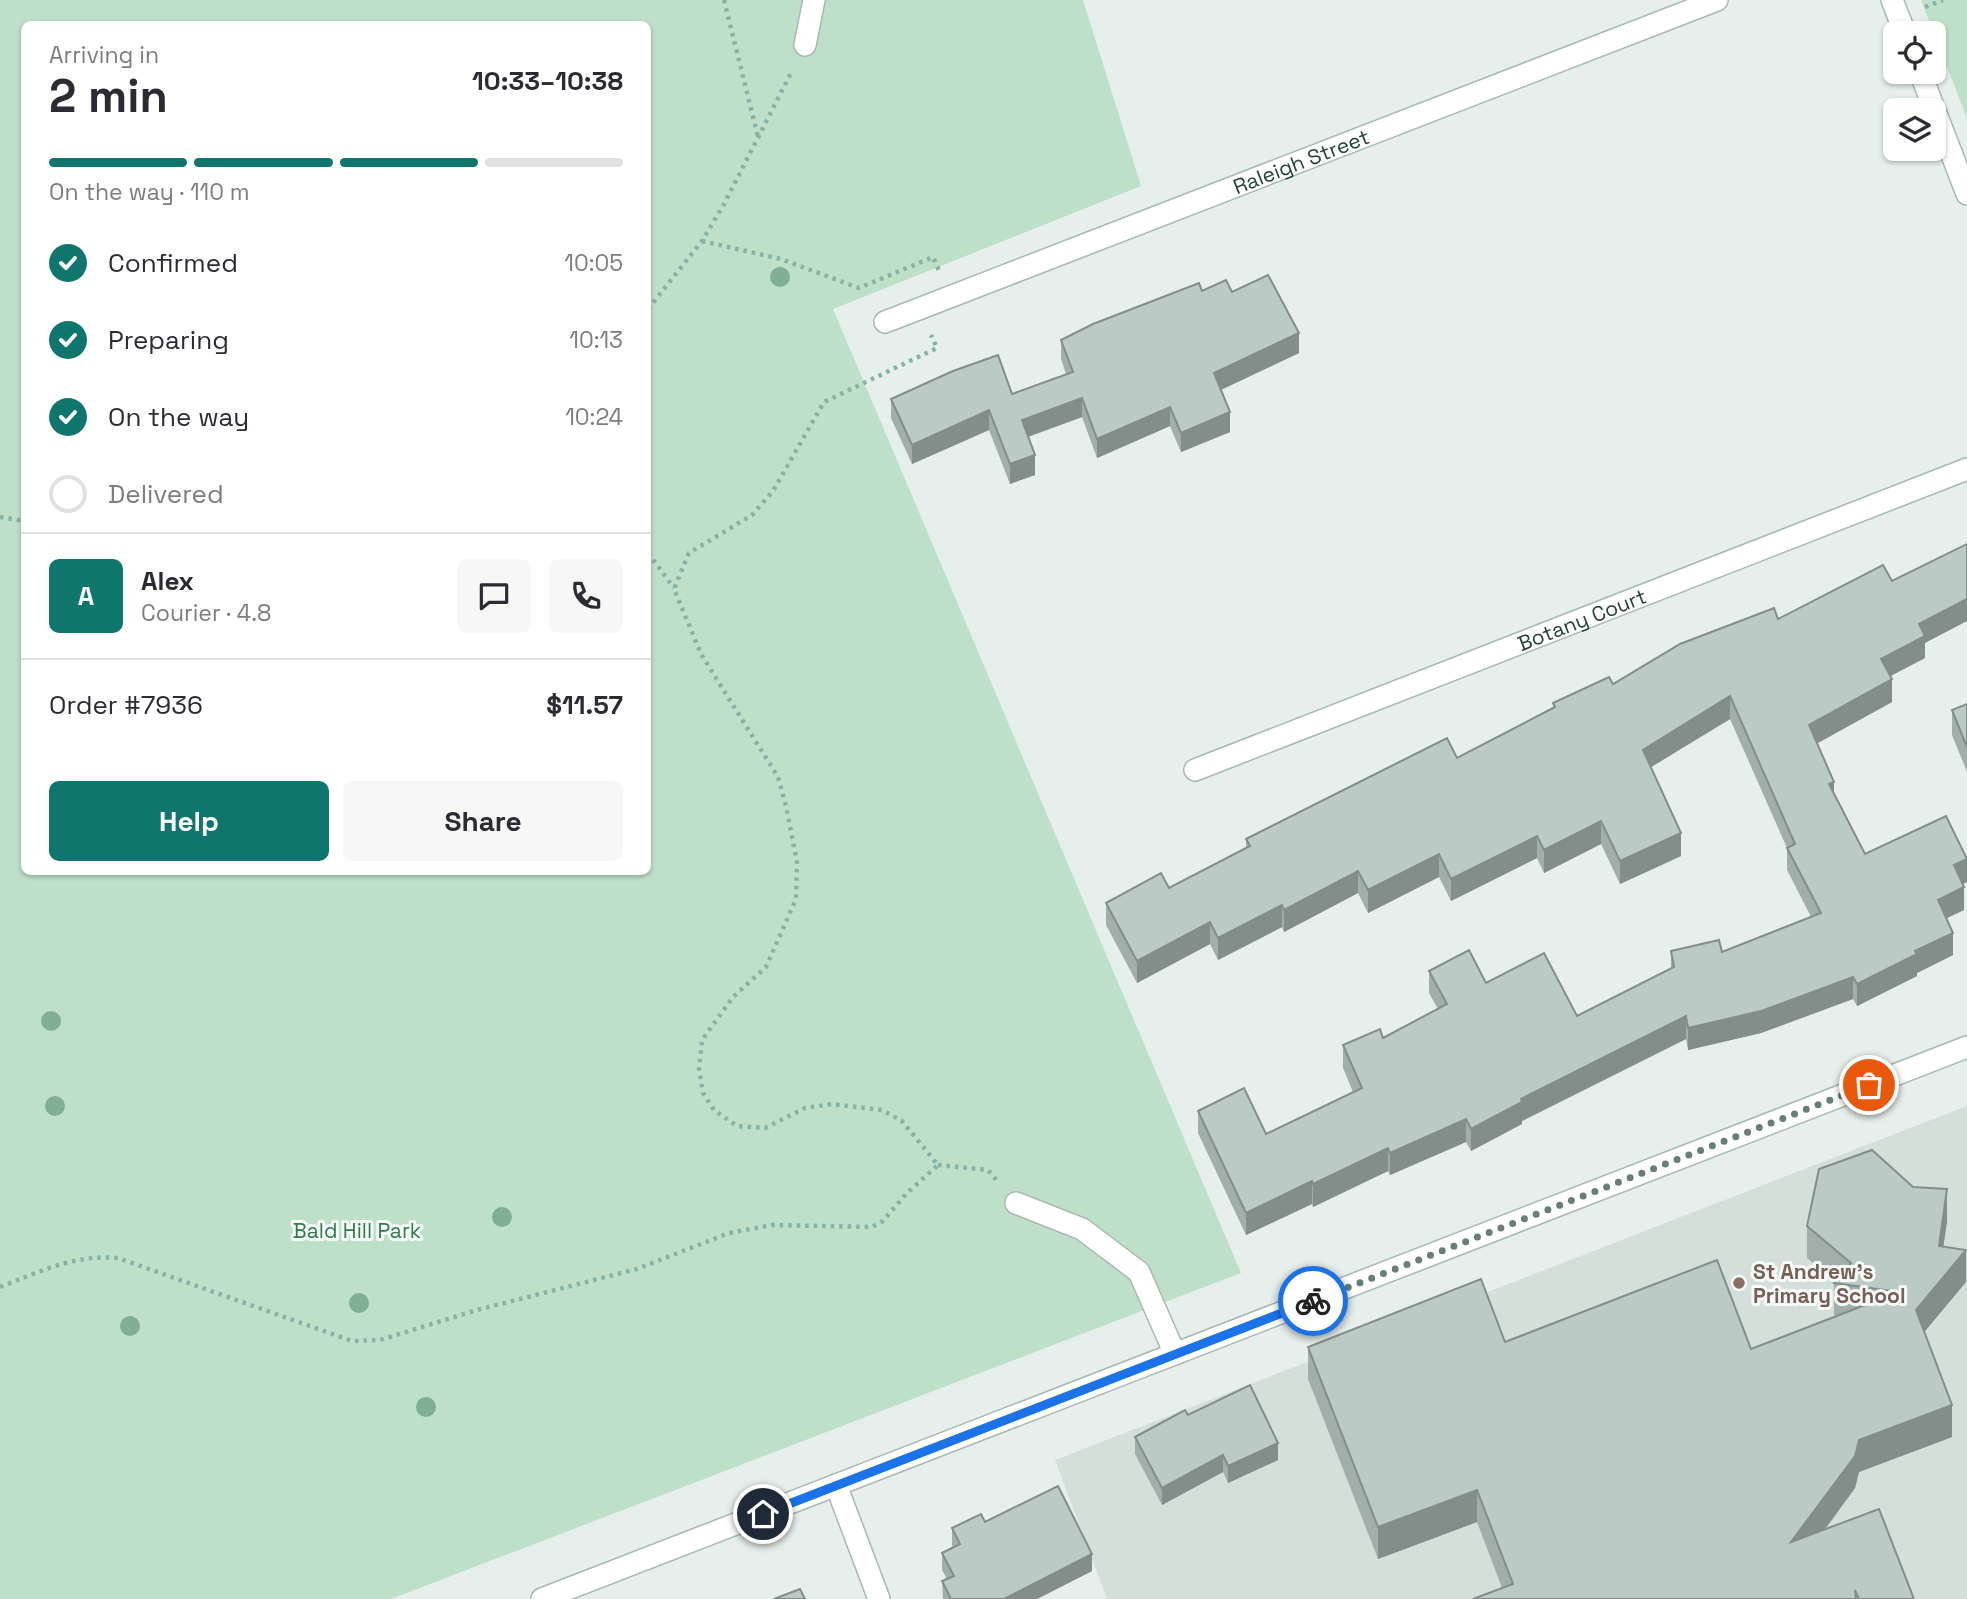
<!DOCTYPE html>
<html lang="en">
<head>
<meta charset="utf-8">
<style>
  :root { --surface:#fff; --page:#f7f7f7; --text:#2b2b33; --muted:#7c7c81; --line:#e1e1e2; --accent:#0f766e }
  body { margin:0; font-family:"Space Grotesk",sans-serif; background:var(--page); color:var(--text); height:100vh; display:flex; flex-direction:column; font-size:26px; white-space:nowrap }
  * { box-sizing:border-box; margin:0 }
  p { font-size:23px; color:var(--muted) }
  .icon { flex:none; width:38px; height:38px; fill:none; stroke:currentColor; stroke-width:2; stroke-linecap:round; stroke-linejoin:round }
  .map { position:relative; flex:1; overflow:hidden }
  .details { position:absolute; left:21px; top:21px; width:630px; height:854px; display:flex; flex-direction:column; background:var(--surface); border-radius:10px; box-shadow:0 2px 5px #0004 }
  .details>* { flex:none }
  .fabs { position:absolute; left:1883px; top:21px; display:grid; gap:14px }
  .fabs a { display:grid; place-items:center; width:63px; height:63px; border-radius:10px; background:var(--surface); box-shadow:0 2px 5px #0004; font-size:35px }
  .pin { position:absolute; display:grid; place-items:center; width:60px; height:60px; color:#fff; margin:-30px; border:4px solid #fff; border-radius:50%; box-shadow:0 2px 7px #0007 }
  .courier { position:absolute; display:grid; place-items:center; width:70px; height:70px; margin:-35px; border:5px solid #1a73e8; border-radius:50%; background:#fff; color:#222; box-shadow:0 2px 9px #0007 }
  .overview em { font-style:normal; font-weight:800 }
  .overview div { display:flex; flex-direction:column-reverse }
  .overview { display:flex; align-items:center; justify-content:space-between; height:119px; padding:0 28px }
  h1 { font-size:46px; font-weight:800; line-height:52px }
  .bar { display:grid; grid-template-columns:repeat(4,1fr); gap:10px 7px; align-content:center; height:84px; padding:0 28px }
  .bar i { height:9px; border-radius:5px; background:var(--line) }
  .bar .selected { background:var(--accent) }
  .bar p { grid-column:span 4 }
  .line { display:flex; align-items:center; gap:18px; padding:0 28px; border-top:2px solid var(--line) }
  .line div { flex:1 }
  .round { display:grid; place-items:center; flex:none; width:74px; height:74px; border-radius:10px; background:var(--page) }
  ol { padding:0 28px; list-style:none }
  li { display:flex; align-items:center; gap:21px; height:77px }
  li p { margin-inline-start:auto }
  li .icon { padding:7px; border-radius:50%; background:var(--accent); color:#fff; stroke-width:4 }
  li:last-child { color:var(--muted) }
  li i { width:38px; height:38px; border:4px solid var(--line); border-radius:50% }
  .button { display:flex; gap:14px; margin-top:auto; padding:14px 28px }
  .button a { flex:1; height:80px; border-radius:10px; background:var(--accent); color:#fff; font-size:28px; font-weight:800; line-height:80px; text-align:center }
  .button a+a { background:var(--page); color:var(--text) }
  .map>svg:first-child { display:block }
  .built { fill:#d4dfda }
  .green { fill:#bfe0c8; fill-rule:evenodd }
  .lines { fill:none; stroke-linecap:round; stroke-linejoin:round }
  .lane-casing { stroke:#a8b8b2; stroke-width:24 }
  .street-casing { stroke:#a8b8b2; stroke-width:24 }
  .secondary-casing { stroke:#a4bbb3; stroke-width:24 }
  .path { stroke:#86b3a5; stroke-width:4.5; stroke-dasharray:3.5 5; stroke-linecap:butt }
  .lane { stroke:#fff; stroke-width:21 }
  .street { stroke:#fff; stroke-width:21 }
  .secondary { stroke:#fff; stroke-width:21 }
  .tree { fill:#80af93 }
  .wall { fill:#a1aea9 }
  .shaded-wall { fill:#838d89 }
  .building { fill:#bbcac4; stroke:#838d89; stroke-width:2 }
  .done { stroke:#687f78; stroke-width:7; stroke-dasharray:0 12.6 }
  .route { stroke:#1a73e8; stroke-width:9 }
  .education-dot { fill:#8d6e63; stroke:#f7fbf9; stroke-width:2.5 }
  .labels { text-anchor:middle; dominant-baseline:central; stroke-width:6; stroke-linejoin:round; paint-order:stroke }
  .street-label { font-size:21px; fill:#24423a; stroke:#f7fbf9 }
  .park-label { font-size:21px; fill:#2d7a4b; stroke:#f7fbf9 }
  .education-label { font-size:21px; font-weight:bold; fill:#785e54; stroke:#f7fbf9; text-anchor:start }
</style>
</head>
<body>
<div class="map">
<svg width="1967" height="1599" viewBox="0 0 1967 1599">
  <rect width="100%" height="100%" fill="#e6efeb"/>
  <polygon class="built" points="1967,1106 1967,1599 1107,1599 1055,1460"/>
  <g class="green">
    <path d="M0 0H1083L1141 186 833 309 1241 1273 391 1599H0ZM24 24H648V872H24Z"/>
    <polygon points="1921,0 1967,0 1967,118"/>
  </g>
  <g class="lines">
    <defs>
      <g id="lane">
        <polyline points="805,45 814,0"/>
        <polyline points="1016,1203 1082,1229 1139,1272 1175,1354"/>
      </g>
      <g id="street">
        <path id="s1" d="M885 322 1717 0"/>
        <path id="s2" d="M1195 770 1967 469"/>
        <polyline points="836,1485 879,1599"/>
        <polyline points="542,1599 1967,1047"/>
      </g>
      <g id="secondary">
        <polyline points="1892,0 1905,33"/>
        <polyline points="1920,72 1967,194"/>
      </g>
    </defs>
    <use href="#lane" class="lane-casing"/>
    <use href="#street" class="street-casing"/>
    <use href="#secondary" class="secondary-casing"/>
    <g class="path">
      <polyline points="724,0 758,137"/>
      <polyline points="1925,7 1943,0"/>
      <polyline points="702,241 781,259 859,288 933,257 940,273"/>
      <polyline points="648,309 702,241 723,206 792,71"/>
      <polyline points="0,517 24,521"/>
      <polyline points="648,553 674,588"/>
      <polyline points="938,1165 988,1170 998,1182"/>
      <path d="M0 1287C39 1272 75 1254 118 1258L352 1341 380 1340 477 1310 637 1269 729 1233 772 1225 872 1227 883 1221 906 1194 938 1165 902 1121 882 1110 832 1104 805 1108 765 1128 737 1126 714 1110 703 1093 699 1069 702 1040 733 997 766 967 796 899 797 862 786 806 778 777 701 654 674 589 689 553 752 515 773 491 824 402 937 348 931 335"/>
    </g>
    <use href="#lane" class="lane"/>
    <use href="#street" class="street"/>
    <use href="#secondary" class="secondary"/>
  </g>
  <g class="tree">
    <circle cx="780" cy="277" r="10"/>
    <circle cx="51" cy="1021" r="10"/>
    <circle cx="55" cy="1106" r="10"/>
    <circle cx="502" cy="1217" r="10"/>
    <circle cx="359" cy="1303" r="10"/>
    <circle cx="130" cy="1326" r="10"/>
    <circle cx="426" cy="1407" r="10"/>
  </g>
  <g class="wall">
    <polygon points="1202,291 1232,292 1299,353 1221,390 1230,432 1181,452 1170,426 1097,458 1082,417 1028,437 1035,475 1010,484 989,430 912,464 891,418 891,399 1012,394 1066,374 1061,359 1061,340"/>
    <polygon points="1778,619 1925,643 1925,658 1890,676 1892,702 1817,743 1834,793 1865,854 1967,882 1963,884 1964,910 1947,918 1953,955 1917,973 1917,976 1857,1006 1853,999 1761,1033 1688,1050 1686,1039 1522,1121 1522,1124 1471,1151 1466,1142 1390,1175 1388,1171 1313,1207 1312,1204 1246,1235 1198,1133 1198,1111 1266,1134 1353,1092 1343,1068 1343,1045 1383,1038 1438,1009 1429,993 1429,971 1486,983 1577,1016 1671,968 1671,951 1722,952 1811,917 1787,870 1787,848 1730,719 1651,767 1681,856 1620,884 1601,844 1544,873 1537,858 1451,901 1439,877 1368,913 1358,893 1284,932 1282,927 1218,960 1210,944 1137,983 1106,925 1106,903 1169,888 1246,848 1246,839 1457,758 1553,708 1553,703 1613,684"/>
    <polygon points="1967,704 1967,772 1952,735 1952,710"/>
    <polygon points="1947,1221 1943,1247 1966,1282 1924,1332 1952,1437 1859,1472 1855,1488 1825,1530 1914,1599 1473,1599 1502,1588 1477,1522 1378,1559 1308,1379 1308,1347 1505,1342 1751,1349 1838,1315 1834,1315 1834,1283 1835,1281 1807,1258 1807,1226"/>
    <polygon points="1188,1415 1278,1460 1228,1483 1223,1472 1162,1505 1135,1454 1135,1437"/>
    <polygon points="985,1522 1092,1571 1037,1599 943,1599 942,1581 947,1579 942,1570 942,1553 953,1548 952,1545 952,1528"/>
  </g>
  <g class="shaded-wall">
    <polygon points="1299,333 1299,353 1214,393 1214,373"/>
    <polygon points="1082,398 1082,417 1022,439 1022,420"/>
    <polygon points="1170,407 1170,426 1097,458 1097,439"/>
    <polygon points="989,410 989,430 912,464 912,445"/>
    <polygon points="1230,412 1230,432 1181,452 1181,433"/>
    <polygon points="1035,455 1035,475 1010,484 1010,464"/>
    <polygon points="1967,599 1967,621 1925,643 1925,658 1881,681 1881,659 1919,624"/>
    <polygon points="1892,679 1892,702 1809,748 1809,725"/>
    <polygon points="1730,696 1730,719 1643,772 1643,750"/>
    <polygon points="1834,782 1834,804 1829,784"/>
    <polygon points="1601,821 1601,844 1544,873 1544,850"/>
    <polygon points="1681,833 1681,856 1620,884 1620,861"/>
    <polygon points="1537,836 1537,858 1451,901 1451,879"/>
    <polygon points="1439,854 1439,877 1368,913 1368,890"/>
    <polygon points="1967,859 1967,882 1954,888 1954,865"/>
    <polygon points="1358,871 1358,893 1284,932 1284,910"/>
    <polygon points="1964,887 1964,910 1938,922 1938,900"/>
    <polygon points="1282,905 1282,927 1218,960 1218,938"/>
    <polygon points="1210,922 1210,944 1137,983 1137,961"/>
    <polygon points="1953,933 1953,955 1917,973 1917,976 1857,1006 1857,984 1915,951"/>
    <polygon points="1853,977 1853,999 1761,1033 1688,1050 1688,1028"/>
    <polygon points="1686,1016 1686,1039 1522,1121 1522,1124 1471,1151 1471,1129 1521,1099"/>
    <polygon points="1466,1119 1466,1142 1390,1175 1390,1153"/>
    <polygon points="1388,1148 1388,1171 1313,1207 1313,1184"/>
    <polygon points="1312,1181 1312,1204 1246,1235 1246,1213"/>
    <polygon points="1947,1189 1947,1221 1939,1278 1939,1246"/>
    <polygon points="1966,1250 1966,1282 1916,1342 1916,1310"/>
    <polygon points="1952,1405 1952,1437 1859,1472 1855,1488 1791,1574 1791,1542 1859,1440"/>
    <polygon points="1278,1443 1278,1460 1228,1483 1228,1466"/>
    <polygon points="1223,1455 1223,1472 1162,1505 1162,1488"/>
    <polygon points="1477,1490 1477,1522 1378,1559 1378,1527"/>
    <polygon points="1092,1554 1092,1571 1037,1599 1004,1599"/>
  </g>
  <g class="building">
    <polygon points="1268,275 1299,333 1214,373 1230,412 1181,433 1170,407 1097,439 1082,398 1022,420 1035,455 1010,464 989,410 912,445 891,399 953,371 998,355 1012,394 1073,372 1061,340 1093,324 1199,283 1202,291 1226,280 1232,292"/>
    <polygon points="1967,544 1967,599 1919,624 1925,636 1881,659 1892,679 1809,725 1834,782 1829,784 1865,854 1946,816 1967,859 1954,865 1964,887 1938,900 1953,933 1915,951 1917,954 1857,984 1853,977 1761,1011 1688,1028 1686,1016 1521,1099 1522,1102 1471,1129 1466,1119 1390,1153 1388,1148 1313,1184 1312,1181 1246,1213 1198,1111 1244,1088 1266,1134 1362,1088 1343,1045 1380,1029 1383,1038 1447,1004 1429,971 1469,950 1486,983 1544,953 1577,1016 1674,967 1671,951 1719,940 1722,952 1821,913 1787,848 1795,844 1730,696 1643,750 1681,833 1620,861 1601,821 1544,850 1537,836 1451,879 1439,854 1368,890 1358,871 1284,910 1282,905 1218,938 1210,922 1137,961 1106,903 1161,873 1169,888 1250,846 1246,839 1447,738 1457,758 1555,707 1553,703 1609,677 1613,684 1680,644 1774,608 1778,619 1883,565 1892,581"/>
    <polygon points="1967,704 1967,747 1952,710"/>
    <polygon points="1872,1150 1913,1187 1947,1189 1939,1246 1966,1250 1916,1310 1952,1405 1859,1440 1855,1456 1791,1542 1879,1509 1914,1599 1859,1599 1855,1590 1856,1599 1473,1599 1513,1584 1477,1490 1378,1527 1308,1347 1481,1279 1505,1342 1717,1260 1751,1349 1899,1292 1834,1283 1851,1263 1807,1226 1819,1169"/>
    <polygon points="1250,1385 1278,1443 1228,1466 1223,1455 1162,1488 1135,1437 1185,1410 1188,1415"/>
    <polygon points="1058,1486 1092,1554 1004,1599 951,1599 942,1581 954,1576 942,1553 960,1544 952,1528 981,1514 985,1522"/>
    <polygon points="800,1589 805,1599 774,1599"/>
  </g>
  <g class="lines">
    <polyline class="done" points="1313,1301 1869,1085"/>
    <polyline class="route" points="763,1514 1313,1301"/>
  </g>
  <circle class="education-dot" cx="1739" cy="1283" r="7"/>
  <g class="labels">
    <g class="street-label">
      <text stroke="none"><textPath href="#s1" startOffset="446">Raleigh Street</textPath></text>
      <text stroke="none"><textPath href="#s2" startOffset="415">Botany Court</textPath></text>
    </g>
    <g class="park-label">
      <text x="357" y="1230">Bald Hill Park</text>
    </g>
    <g class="education-label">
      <text x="1753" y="1271">St Andrew's<tspan x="1753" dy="24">Primary School</tspan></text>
    </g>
  </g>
</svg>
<div class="fabs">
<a><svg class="icon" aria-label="locate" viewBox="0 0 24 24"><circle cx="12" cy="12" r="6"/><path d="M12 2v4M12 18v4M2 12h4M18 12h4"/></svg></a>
<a><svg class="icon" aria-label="layers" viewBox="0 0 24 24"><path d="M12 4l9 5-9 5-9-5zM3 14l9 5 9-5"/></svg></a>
</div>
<div class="pin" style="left:1869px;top:1085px;background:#ea580c"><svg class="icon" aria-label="bag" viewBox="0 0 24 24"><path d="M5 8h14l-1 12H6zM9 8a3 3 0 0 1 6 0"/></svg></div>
<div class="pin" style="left:763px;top:1514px;background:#1f2937"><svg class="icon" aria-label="home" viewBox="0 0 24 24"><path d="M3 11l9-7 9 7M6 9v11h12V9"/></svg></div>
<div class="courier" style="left:1313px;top:1301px"><svg class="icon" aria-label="bike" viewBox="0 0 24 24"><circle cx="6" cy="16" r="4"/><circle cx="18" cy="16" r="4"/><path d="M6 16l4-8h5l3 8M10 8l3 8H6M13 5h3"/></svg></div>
<section class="details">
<div class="overview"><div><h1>2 min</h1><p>Arriving in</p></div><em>10:33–10:38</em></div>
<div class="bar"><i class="selected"></i><i class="selected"></i><i class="selected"></i><i></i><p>On the way · 110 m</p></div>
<ol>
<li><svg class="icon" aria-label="check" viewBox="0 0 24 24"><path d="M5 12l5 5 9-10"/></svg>Confirmed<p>10:05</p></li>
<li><svg class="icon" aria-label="check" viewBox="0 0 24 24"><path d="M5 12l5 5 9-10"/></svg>Preparing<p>10:13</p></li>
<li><svg class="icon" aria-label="check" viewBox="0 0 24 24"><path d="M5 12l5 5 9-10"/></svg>On the way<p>10:24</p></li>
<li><i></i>Delivered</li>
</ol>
<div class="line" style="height:126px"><b class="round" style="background:var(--accent);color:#fff">A</b><div><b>Alex</b><p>Courier · 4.8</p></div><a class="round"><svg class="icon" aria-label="chat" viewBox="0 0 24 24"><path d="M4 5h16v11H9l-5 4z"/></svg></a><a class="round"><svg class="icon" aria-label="phone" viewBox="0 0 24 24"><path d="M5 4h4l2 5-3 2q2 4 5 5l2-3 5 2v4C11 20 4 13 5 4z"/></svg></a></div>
<div class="line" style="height:91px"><div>Order #7936</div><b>$11.57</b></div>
<div class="button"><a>Help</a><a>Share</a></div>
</section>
</div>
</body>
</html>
